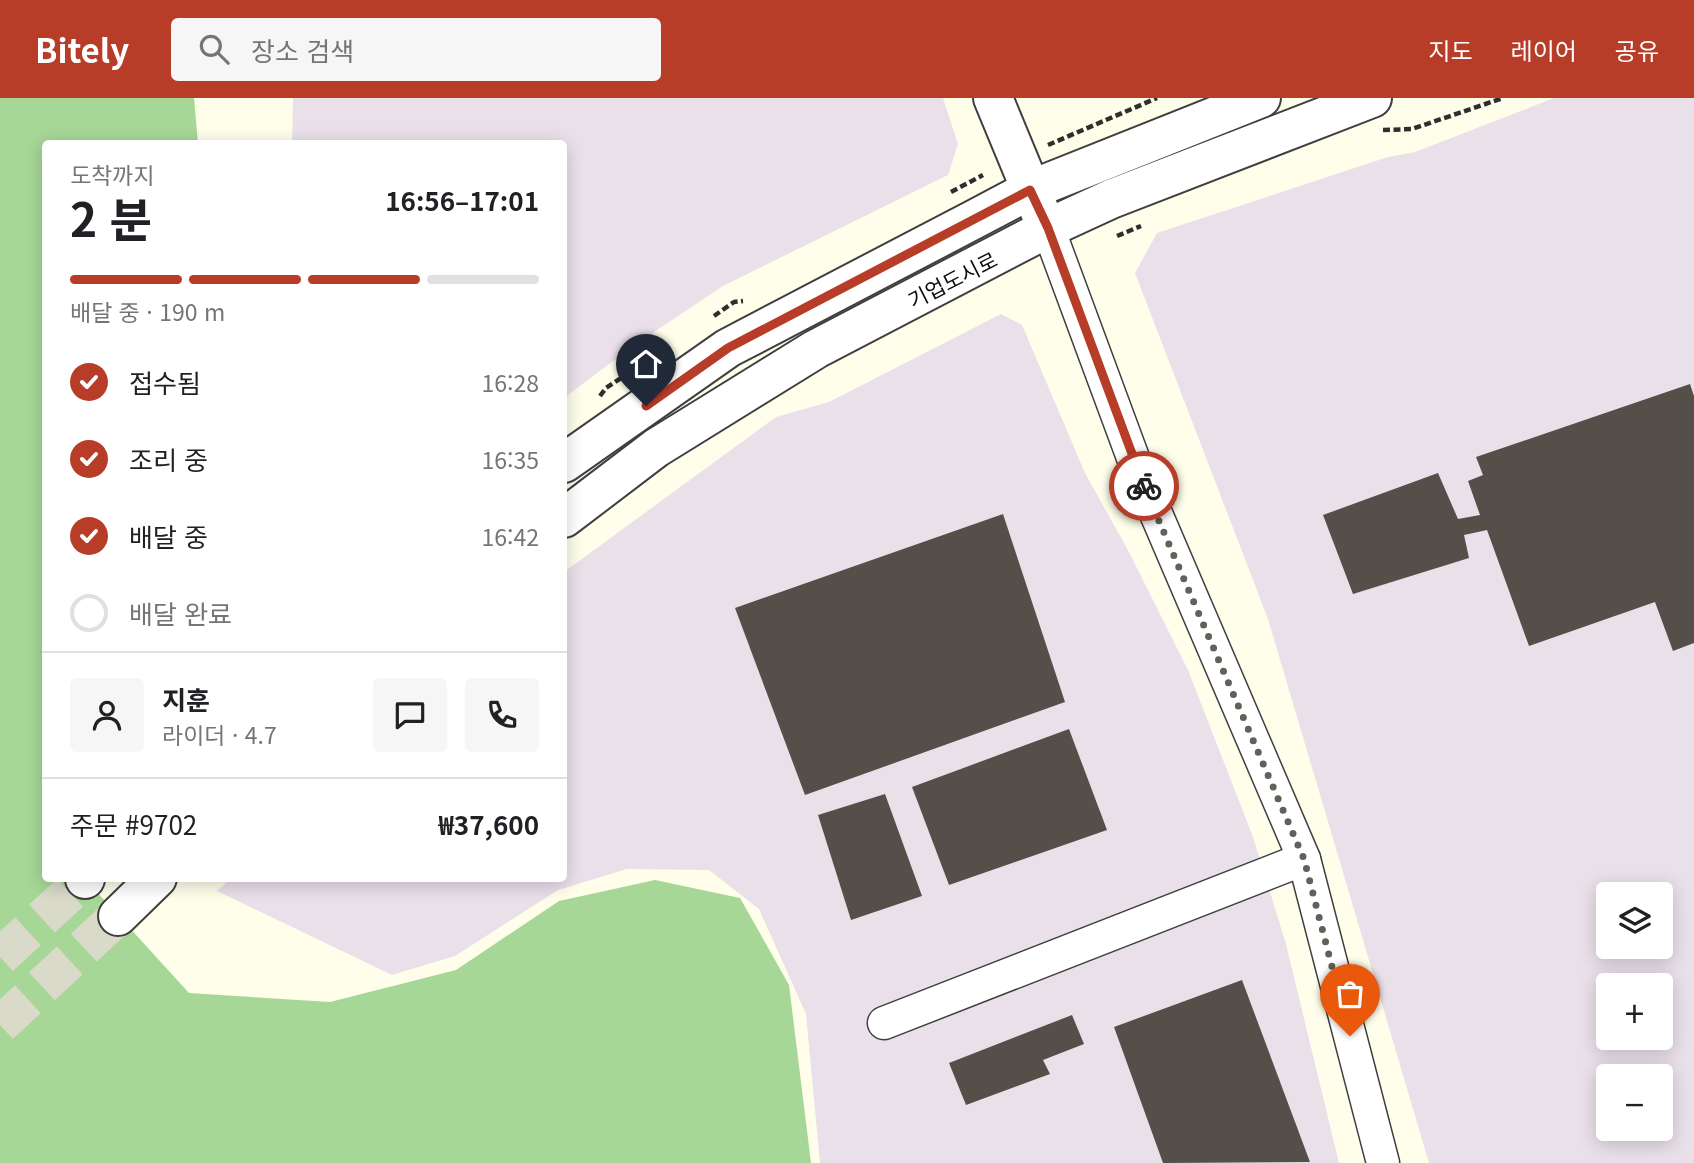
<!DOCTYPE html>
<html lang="ko">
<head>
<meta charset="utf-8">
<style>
  :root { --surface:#fff; --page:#f6f6f6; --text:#202124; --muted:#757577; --line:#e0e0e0; --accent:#b73d28 }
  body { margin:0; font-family:Georgia,"Noto Sans KR",serif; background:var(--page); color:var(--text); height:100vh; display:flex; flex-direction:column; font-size:26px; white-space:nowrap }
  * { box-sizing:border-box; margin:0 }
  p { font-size:23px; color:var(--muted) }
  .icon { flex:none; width:38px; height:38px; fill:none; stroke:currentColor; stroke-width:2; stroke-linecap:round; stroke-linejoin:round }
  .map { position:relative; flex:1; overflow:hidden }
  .sheet { position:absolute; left:42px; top:42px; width:525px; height:742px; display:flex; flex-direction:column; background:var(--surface); border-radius:7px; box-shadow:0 4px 18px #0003 }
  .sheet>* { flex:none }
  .buttons { position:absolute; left:1596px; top:784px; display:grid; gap:14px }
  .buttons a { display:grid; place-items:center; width:77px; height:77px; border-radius:7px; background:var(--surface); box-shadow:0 4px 18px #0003; font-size:35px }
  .pin { position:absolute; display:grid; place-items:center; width:60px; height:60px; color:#fff; margin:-72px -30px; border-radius:50% 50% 50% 0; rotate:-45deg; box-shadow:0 0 7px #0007 }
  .pin .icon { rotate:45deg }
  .courier { position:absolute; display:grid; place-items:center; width:70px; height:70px; margin:-35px; border:5px solid #b73d28; border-radius:50%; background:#fff; color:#222; box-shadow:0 2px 9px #0007 }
  .headline em { font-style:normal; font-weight:700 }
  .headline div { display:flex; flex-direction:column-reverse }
  .headline { display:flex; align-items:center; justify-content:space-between; height:119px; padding:0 28px }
  h1 { font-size:46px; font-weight:700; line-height:52px }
  .bar { display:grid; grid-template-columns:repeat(4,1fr); gap:10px 7px; align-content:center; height:84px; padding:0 28px }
  .bar i { height:9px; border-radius:5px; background:var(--line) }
  .bar .current { background:var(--accent) }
  .bar p { grid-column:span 4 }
  .line { display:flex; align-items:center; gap:18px; padding:0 28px; border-top:2px solid var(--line) }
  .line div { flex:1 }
  .round { display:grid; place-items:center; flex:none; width:74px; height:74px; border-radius:7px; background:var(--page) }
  ol { padding:0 28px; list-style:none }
  li { display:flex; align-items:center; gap:21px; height:77px }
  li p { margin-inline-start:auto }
  li .icon { padding:7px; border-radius:50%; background:var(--accent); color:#fff; stroke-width:4 }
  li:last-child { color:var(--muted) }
  li i { width:38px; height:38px; border:4px solid var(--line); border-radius:50% }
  header { display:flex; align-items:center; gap:42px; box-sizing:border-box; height:98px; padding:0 35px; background:var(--accent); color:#fff }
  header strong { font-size:33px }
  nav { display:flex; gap:38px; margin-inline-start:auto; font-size:24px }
  .search { width:490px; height:63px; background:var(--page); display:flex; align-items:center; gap:18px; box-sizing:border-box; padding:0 24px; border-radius:7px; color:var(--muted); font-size:26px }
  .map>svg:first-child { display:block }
  .industrial { fill:#eae0ea; fill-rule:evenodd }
  .forest { fill:#a6d796 }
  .building { fill:#544f48 }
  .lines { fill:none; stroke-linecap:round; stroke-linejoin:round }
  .tertiary-tunnel { stroke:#dadaca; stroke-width:38; stroke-dasharray:38 19; stroke-linecap:butt }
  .minor-casing { stroke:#3f3f3f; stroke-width:35 }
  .tertiary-casing { stroke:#3f3f3f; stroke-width:42 }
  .path { stroke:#2e2e2e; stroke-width:4.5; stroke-dasharray:7 3.5; stroke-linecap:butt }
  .minor { stroke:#fff; stroke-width:32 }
  .tertiary { stroke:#fff; stroke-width:38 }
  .done { stroke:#61615a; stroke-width:7; stroke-dasharray:0 12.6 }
  .route { stroke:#b73d28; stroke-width:9 }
  .labels { text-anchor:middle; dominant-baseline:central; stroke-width:7; stroke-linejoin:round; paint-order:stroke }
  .street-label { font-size:21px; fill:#0c0c0c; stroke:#fff }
</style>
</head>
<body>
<header>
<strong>Bitely</strong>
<div class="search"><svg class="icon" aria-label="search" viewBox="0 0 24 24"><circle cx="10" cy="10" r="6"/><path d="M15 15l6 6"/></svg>장소 검색</div>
<nav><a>지도</a><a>레이어</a><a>공유</a></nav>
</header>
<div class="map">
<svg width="1694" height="1065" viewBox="0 0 1694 1065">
  <rect width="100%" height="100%" fill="#fefeeb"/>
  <g class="industrial">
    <polygon points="293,0 943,0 958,46 948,77 723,188 633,248 564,300 564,46 292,45"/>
    <path d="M1554 0H1694V1065H1429L1268 521 1135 175 1157 135 1388 59 1415 54ZM1608 796H1661V849H1608ZM1608 887H1661V940H1608ZM1608 978H1661V1031H1608Z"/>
    <polygon points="1001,216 1022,227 1085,375 1129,454 1188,572 1253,739 1286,846 1339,1065 820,1065 806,916 759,811 709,772 627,771 558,792 455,858 392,877 217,793 231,780 564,780 564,474 776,319 829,304"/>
  </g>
  <polygon class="forest" points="0,0 194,0 198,45 46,46 46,780 85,781 189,895 330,904 456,872 559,803 655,782 740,800 789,887 811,1065 0,1065"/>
  <g class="building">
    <polygon points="1690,286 1694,298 1694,545 1673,553 1655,504 1529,548 1487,432 1464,437 1469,460 1353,496 1323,417 1438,375 1458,421 1480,417 1468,383 1483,377 1476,359"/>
    <polygon points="1003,416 1065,604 805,697 735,510"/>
    <polygon points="1069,631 1107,732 949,787 912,689"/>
    <polygon points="885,696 922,798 851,822 818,717"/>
    <polygon points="1242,882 1310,1064 1163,1065 1114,929"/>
    <polygon points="1072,917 1084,946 1043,962 1050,976 966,1007 949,965"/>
  </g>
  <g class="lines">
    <g class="tertiary-tunnel">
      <polyline points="0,859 85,781"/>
      <polyline points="0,927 118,818"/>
    </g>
    <defs>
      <g id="minor">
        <polyline points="1048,130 1139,376 1304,761 1383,1065"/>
        <polyline points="884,925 1304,761"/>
      </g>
      <g id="tertiary">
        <polyline points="993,0 1041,116"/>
        <polyline points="564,365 728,250 975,121 1030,92 1261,0"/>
        <polyline points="564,420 656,350 816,251 1048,130 1111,101 1372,0"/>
        <polyline points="85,781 85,780"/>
        <polyline points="118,818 157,780"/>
      </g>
    </defs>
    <use href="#minor" class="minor-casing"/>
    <use href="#tertiary" class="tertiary-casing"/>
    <g class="path">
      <polyline points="1383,32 1412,31 1503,0"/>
      <polyline points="1048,47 1157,0"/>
      <polyline points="951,94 983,77"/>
      <polyline points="1117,138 1141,128"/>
      <polyline points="714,218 734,204 743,203"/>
      <polyline points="600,298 606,290 666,250"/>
    </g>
    <use href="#minor" class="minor"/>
    <use href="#tertiary" class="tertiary"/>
  </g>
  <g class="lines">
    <polyline class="done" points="1144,388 1304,761 1350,938"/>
    <polyline class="route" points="646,308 728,250 1030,92 1048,130 1144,388"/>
  </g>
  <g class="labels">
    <g class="street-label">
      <text transform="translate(952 181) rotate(-27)">기업도시로</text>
    </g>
  </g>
</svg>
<div class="buttons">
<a><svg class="icon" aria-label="layers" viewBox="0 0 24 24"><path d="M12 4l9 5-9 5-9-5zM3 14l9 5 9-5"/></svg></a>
<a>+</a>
<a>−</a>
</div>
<div class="pin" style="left:1350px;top:938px;background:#ea580c"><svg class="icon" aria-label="bag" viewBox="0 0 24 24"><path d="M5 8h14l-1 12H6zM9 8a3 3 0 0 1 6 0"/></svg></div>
<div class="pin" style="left:646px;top:308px;background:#1f2937"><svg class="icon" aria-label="home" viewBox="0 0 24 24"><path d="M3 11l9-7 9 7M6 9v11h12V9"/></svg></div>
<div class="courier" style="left:1144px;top:388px"><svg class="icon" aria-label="bike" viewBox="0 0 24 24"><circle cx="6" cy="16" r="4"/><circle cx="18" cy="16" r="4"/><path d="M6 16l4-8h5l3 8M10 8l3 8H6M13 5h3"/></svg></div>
<section class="sheet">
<div class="headline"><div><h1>2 분</h1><p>도착까지</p></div><em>16:56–17:01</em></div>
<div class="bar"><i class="current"></i><i class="current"></i><i class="current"></i><i></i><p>배달 중 · 190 m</p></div>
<ol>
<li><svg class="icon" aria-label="check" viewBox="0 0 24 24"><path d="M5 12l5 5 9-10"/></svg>접수됨<p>16:28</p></li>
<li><svg class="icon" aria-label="check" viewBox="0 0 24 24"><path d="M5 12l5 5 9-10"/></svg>조리 중<p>16:35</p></li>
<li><svg class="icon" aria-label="check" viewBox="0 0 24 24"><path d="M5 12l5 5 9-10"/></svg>배달 중<p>16:42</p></li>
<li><i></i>배달 완료</li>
</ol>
<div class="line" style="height:126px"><a class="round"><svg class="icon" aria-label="person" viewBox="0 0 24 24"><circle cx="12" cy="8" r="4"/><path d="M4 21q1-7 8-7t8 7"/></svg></a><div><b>지훈</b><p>라이더 · 4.7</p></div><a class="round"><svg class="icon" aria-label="chat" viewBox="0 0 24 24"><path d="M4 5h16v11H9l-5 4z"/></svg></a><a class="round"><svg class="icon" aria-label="phone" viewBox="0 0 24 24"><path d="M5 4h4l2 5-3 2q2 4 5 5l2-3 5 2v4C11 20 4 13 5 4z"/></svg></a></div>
<div class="line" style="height:91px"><div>주문 #9702</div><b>₩37,600</b></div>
</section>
</div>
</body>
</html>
